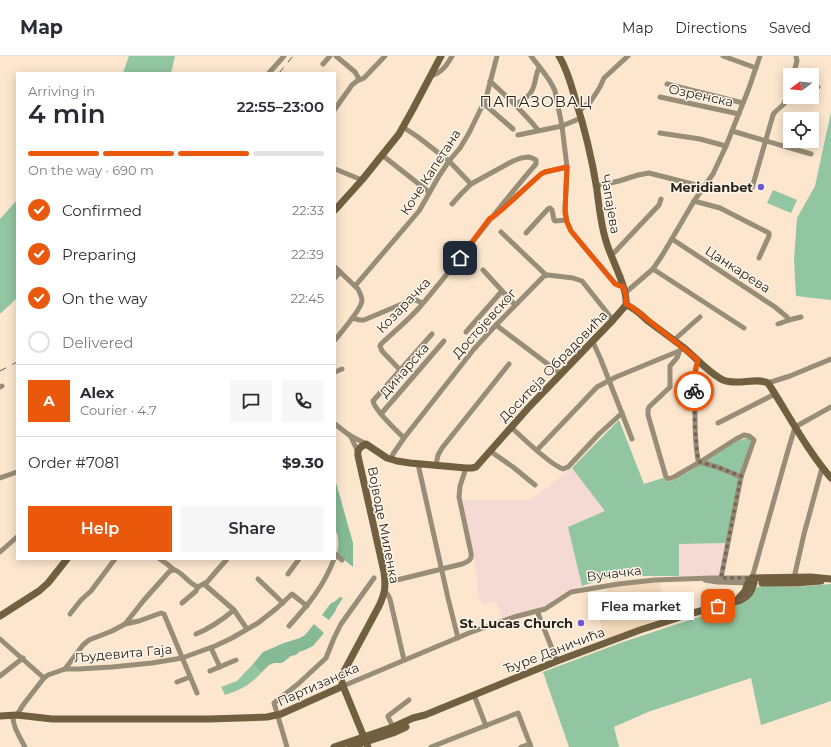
<!DOCTYPE html>
<html lang="en">
<head>
<meta charset="utf-8">
<style>
  :root { --surface:#fff; --page:#f7f7f7; --text:#2b2b33; --muted:#7c7c81; --line:#e1e1e2; --accent:#ea580c }
  body { margin:0; font-family:Montserrat,sans-serif; background:var(--page); color:var(--text); height:100vh; display:flex; flex-direction:column; font-size:15px; white-space:nowrap }
  * { box-sizing:border-box; margin:0 }
  p { font-size:13px; color:var(--muted) }
  .icon { flex:none; width:22px; height:22px; fill:none; stroke:currentColor; stroke-width:2; stroke-linecap:round; stroke-linejoin:round }
  .map { position:relative; flex:1; overflow:hidden }
  .drawer { position:absolute; left:16px; top:16px; width:320px; height:488px; display:flex; flex-direction:column; background:var(--surface); border-radius:0px; box-shadow:0 2px 10px #0003 }
  .drawer>* { flex:none }
  .needle { width:26px; rotate:254deg }
  .buttons { position:absolute; left:783px; top:12px; display:grid; gap:8px }
  .buttons a { display:grid; place-items:center; width:36px; height:36px; border-radius:0px; background:var(--surface); box-shadow:0 2px 10px #0003; font-size:20px }
  .pin { position:absolute; display:grid; place-items:center; width:34px; height:34px; color:#fff; margin:-17px; border-radius:8px; box-shadow:0 2px 6px #0006 }
  .courier { position:absolute; display:grid; place-items:center; width:40px; height:40px; margin:-20px; border:3px solid #ea580c; border-radius:50%; background:#fff; color:#222; box-shadow:0 1px 5px #0007 }
  .bubble { position:absolute; height:28px; border-radius:0px; background:var(--surface); box-shadow:0 2px 10px #0003; font-size:13px; font-weight:600; line-height:28px; text-align:center }
  .head em { font-style:normal; font-weight:600 }
  .head div { display:flex; flex-direction:column-reverse }
  .head { display:flex; align-items:center; justify-content:space-between; height:68px; padding:0 12px }
  h1 { font-size:26px; font-weight:600; line-height:30px }
  .bar { display:grid; grid-template-columns:repeat(4,1fr); gap:6px 4px; align-content:center; height:48px; padding:0 12px }
  .bar i { height:5px; border-radius:3px; background:var(--line) }
  .bar .active { background:var(--accent) }
  .bar p { grid-column:span 4 }
  .line { display:flex; align-items:center; gap:10px; padding:0 12px; border-top:1px solid var(--line) }
  .line div { flex:1 }
  .round { display:grid; place-items:center; flex:none; width:42px; height:42px; border-radius:0px; background:var(--page) }
  ol { padding:0 12px; list-style:none }
  li { display:flex; align-items:center; gap:12px; height:44px }
  li p { margin-inline-start:auto }
  li .icon { padding:4px; border-radius:50%; background:var(--accent); color:#fff; stroke-width:4 }
  li:last-child { color:var(--muted) }
  li i { width:22px; height:22px; border:2px solid var(--line); border-radius:50% }
  .primary-button { display:flex; gap:8px; margin-top:auto; padding:8px 12px }
  .primary-button a { flex:1; height:46px; border-radius:0px; background:var(--accent); color:#fff; font-size:16px; font-weight:600; line-height:46px; text-align:center }
  .primary-button a+a { background:var(--page); color:var(--text) }
  header { display:flex; align-items:center; gap:24px; box-sizing:border-box; height:56px; padding:0 20px; background:var(--surface); border-bottom:1px solid var(--line) }
  header strong { font-size:19px }
  nav { display:flex; gap:22px; margin-inline-start:auto; font-size:14px }
  .map>svg:first-child { display:block }
  .built { fill:#f4dabb }
  .industrial { fill:#f4d9d5 }
  .green { fill:#92c5a1 }
  .forest { fill:#86ba96 }
  .lines { fill:none; stroke-linecap:round; stroke-linejoin:round }
  .street { stroke:#988d77; stroke-width:5 }
  .secondary { stroke:#706040; stroke-width:7 }
  .rail { stroke:#65594c; stroke-width:1; stroke-dasharray:7 7; stroke-linecap:butt }
  .done { stroke:#746758; stroke-width:4; stroke-dasharray:0 7.2 }
  .route { stroke:#ea580c; stroke-width:5 }
  .poi-dot { fill:#6d58d2; stroke:#fff6ec; stroke-width:1.5 }
  .labels { text-anchor:middle; dominant-baseline:central; stroke-width:3; stroke-linejoin:round; paint-order:stroke }
  .street-label { font-size:13px; fill:#2a2219; stroke:#fff6ec }
  .poi-label { font-size:13px; font-weight:bold; fill:#2a2219; stroke:#fff6ec; text-anchor:end }
  .quarter-label { font-size:15px; letter-spacing:1px; fill:#2a2219; stroke:#fff6ec }
</style>
</head>
<body>
<header>
<strong>Map</strong>
<nav><a>Map</a><a>Directions</a><a>Saved</a></nav>
</header>
<div class="map">
<svg width="831" height="691" viewBox="0 0 831 691">
  <rect width="100%" height="100%" fill="#fce6ce"/>
  <polygon class="built" points="660,526 665,561 605,583 592,538 605,536 609,532 618,530"/>
  <g class="industrial">
    <polygon points="572,412 605,455 568,471 582,530 572,532 563,537 542,551 502,562 496,545 484,549 479,543 474,502 463,444 531,444"/>
    <polygon points="726,487 721,521 679,520 679,488"/>
  </g>
  <g class="green">
    <polygon points="129,0 175,0 171,17 123,17"/>
    <polygon points="831,56 831,244 796,240 794,204 797,162 815,130"/>
    <polygon points="773,134 797,144 791,157 767,147"/>
    <polygon points="17,144 17,242 0,258 0,163"/>
    <polygon points="619,364 644,428 663,422 668,426 676,423 690,415 737,385 747,382 749,382 751,385 726,487 679,488 679,520 617,520 609,521 582,530 568,471 605,455 572,412"/>
    <polygon points="831,528 831,645 761,669 751,622 648,656 614,671 619,691 569,691 543,616 623,586 747,545 751,540 757,531 763,530 795,531"/>
    <path d="M253 608 261 617C250 629 241 634 225 639L221 631 237 625Z"/>
  </g>
  <g class="forest">
    <path d="M335 423 353 487V511L343 503 337 497C339 488 339 482 335 473Z"/>
    <polygon points="340,541 343,542 337,551 335,556 329,564 322,559 331,547 334,546"/>
    <polygon points="314,568 324,577 313,590 305,594 299,596 296,599 291,600 282,607 274,607 269,609 261,617 253,608 263,596 284,587 300,582 305,579"/>
  </g>
  <g class="lines">
    <g class="street">
      <polyline points="336,0 355,16 359,23"/>
      <path d="M531 0C539 11 550 22 555 35L562 70 567 111 565 152 567 166 571 175 580 186 615 227 618 229 623 230"/>
      <polyline points="723,0 756,12"/>
      <polyline points="323,8 330,0"/>
      <polyline points="269,17 284,0"/>
      <polyline points="793,19 797,5 796,0"/>
      <path d="M430 20C441 18 447 9 452 0"/>
      <path d="M490 25C507 41 524 56 538 74"/>
      <polyline points="667,28 743,47"/>
      <polyline points="812,29 818,31"/>
      <polyline points="660,41 739,58"/>
      <polyline points="483,47 513,73"/>
      <path d="M516 48C521 45 528 42 531 36 536 29 535 19 539 12"/>
      <polyline points="335,53 352,29 357,25 364,22 385,0"/>
      <polyline points="579,55 591,45 600,31 604,22 628,0"/>
      <polyline points="403,71 418,81 449,105 471,128"/>
      <polyline points="732,75 811,98"/>
      <polyline points="660,77 700,83 726,90"/>
      <polyline points="518,79 562,70 581,62"/>
      <polyline points="382,99 429,136"/>
      <polyline points="335,113 362,124"/>
      <polyline points="596,130 619,125 638,119 649,117 704,131"/>
      <polyline points="752,132 773,59 775,56 784,48 790,30"/>
      <polyline points="694,145 720,152 769,177 769,180 759,202"/>
      <polyline points="496,158 541,118 545,116 567,111"/>
      <polyline points="501,176 546,219"/>
      <polyline points="526,177 548,153 550,152 552,154 554,164 555,165 566,164"/>
      <polyline points="672,183 775,251 787,261 789,264"/>
      <polyline points="611,200 659,149 661,143"/>
      <path d="M335 211 358 233C360 237 362 241 362 245 361 254 341 276 335 284"/>
      <polyline points="653,213 744,272"/>
      <polyline points="483,214 515,249"/>
      <polyline points="335,222 340,216"/>
      <polyline points="355,230 419,155 439,120 449,105 460,92 469,77 486,42 497,0"/>
      <polyline points="625,237 653,213 663,198 694,145 713,118 726,90 749,32 760,0"/>
      <polyline points="352,262 360,264 364,264 409,245 416,244 422,247"/>
      <polyline points="778,268 789,264 801,261"/>
      <polyline points="496,269 561,318"/>
      <polyline points="466,276 502,235"/>
      <polyline points="674,284 700,261"/>
      <polyline points="593,286 601,304 632,383"/>
      <path d="M679 295C679 302 674 305 670 310V331L668 333 649 351 648 354V359L666 421 668 423 674 421 700 406 736 383 744 379 749 380 754 384 741 421 721 522"/>
      <path d="M698 304C692 321 694 339 695 357 695 373 695 388 698 404L700 406 720 412 741 421"/>
      <path d="M400 314 382 295 380 290 381 288C394 276 407 265 419 252 459 205 495 155 536 108V104L532 102 528 101 521 102 513 105 471 128 461 138 452 148"/>
      <polyline points="335,316 342,313"/>
      <polyline points="768,327 790,320 831,303"/>
      <polyline points="0,331 2,330"/>
      <polyline points="381,358 444,285"/>
      <polyline points="718,367 775,338"/>
      <polyline points="335,368 349,379 366,388"/>
      <path d="M511 371C523 382 549 408 563 413L568 411 599 378 622 357"/>
      <polyline points="350,379 358,396"/>
      <path d="M404 382C396 374 375 355 373 345L432 278"/>
      <polyline points="537,394 597,331 616,321 679,295 681,294"/>
      <polyline points="490,395 513,411 535,429"/>
      <polyline points="391,403 393,398 404,382 474,293 496,269 544,220 548,219 573,222 582,225 613,264"/>
      <polyline points="418,408 448,542 458,582"/>
      <polyline points="436,409 438,399 442,392 509,308"/>
      <polyline points="0,422 17,416"/>
      <polyline points="0,496 17,481"/>
      <polyline points="335,498 342,504"/>
      <polyline points="160,503 167,508 174,514"/>
      <polyline points="288,518 299,503"/>
      <polyline points="794,522 804,478 822,412"/>
      <polyline points="258,523 283,547"/>
      <polyline points="705,524 717,526 750,527"/>
      <path d="M385 526 393 525 462 508C469 505 472 504 471 497L459 441 460 430 466 412"/>
      <polyline points="204,528 234,554 247,573"/>
      <polyline points="385,535 388,539 390,543 404,604"/>
      <polyline points="182,547 196,535 198,531"/>
      <polyline points="537,555 557,605"/>
      <polyline points="70,558 81,544 91,535 115,503"/>
      <polyline points="125,568 139,565 161,557 164,558 197,637"/>
      <path d="M289 570C308 549 324 530 334 503"/>
      <path d="M196 578C211 572 222 564 234 554"/>
      <polyline points="0,583 44,622 23,649 17,659"/>
      <polyline points="211,592 220,611"/>
      <polyline points="65,613 78,613 112,611 152,607 182,602 215,590 232,582 258,567 277,552 292,538 307,550"/>
      <polyline points="210,615 236,604"/>
      <polyline points="0,620 23,602"/>
      <path d="M44 622 48 619 65 613 83 589 89 584 112 575 125 568 144 544 169 516C171 515 172 513 175 514 183 517 189 528 198 531L207 526 227 503"/>
      <polyline points="177,626 190,621"/>
      <polyline points="343,630 469,577 514,561 545,553 571,536 618,528 655,524 711,522 752,522 787,398 795,371 831,351"/>
      <polyline points="474,639 486,670"/>
      <path d="M13 659C12 670 20 681 25 691"/>
      <polyline points="393,671 388,661 388,660 409,644"/>
      <polyline points="287,691 274,647 298,628 326,602 334,582 341,568 374,522"/>
      <polyline points="431,691 518,657 531,691"/>
      <polyline points="521,691 530,688"/>
    </g>
    <g class="secondary">
      <polyline points="335,154 362,124 399,78 413,53 441,0"/>
      <path d="M626 249C635 252 641 259 648 265 660 274 671 282 683 291 694 300 710 318 723 324 737 330 756 321 768 327 789 359 806 393 831 422"/>
      <polyline points="752,522 811,521 831,523"/>
      <polyline points="762,527 796,527 821,525"/>
      <path d="M738 543C740 540 743 538 745 535 747 530 747 526 752 522"/>
      <polyline points="0,560 39,535 48,527 67,503"/>
      <polyline points="0,660 17,659 52,663 209,663 267,661 281,658 343,630"/>
      <path d="M334 691 393 671 413 662 425 659 557 605 640 574 693 557 741 544C749 541 752 535 754 527"/>
      <polyline points="350,691 393,677 406,671"/>
      <path d="M368 691 343 630 341 623 342 619 379 550C385 537 386 531 384 516L358 400C357 393 360 391 366 388L387 402 397 405 410 407 466 412H472L476 411 530 350 613 264 626 249C628 232 611 203 606 185 601 169 599 151 597 134 592 103 585 73 575 42 571 28 567 13 559 0"/>
    </g>
    <g class="rail">
      <polyline points="279,17 293,0"/>
      <polyline points="0,315 17,306"/>
    </g>
  </g>
  <g class="lines">
    <path class="done" d="M694 335 695 372 698 404 700 406 720 412 741 420 721 522H752C755 529 752 537 746 542 742 544 724 548 718 550"/>
    <path class="route" d="M460 202 490 162 493 161 505 151 541 118 545 116 567 111 565 157 567 166 571 175 615 228 620 230H623L626 240V248L632 251 698 304C695 314 694 324 694 335"/>
  </g>
  <g class="poi-dot">
    <circle cx="761" cy="131" r="4"/>
    <circle cx="581" cy="567" r="4"/>
  </g>
  <g class="labels">
    <g class="street-label">
      <text transform="translate(701 39) rotate(12)">Озренска</text>
      <text transform="translate(430 116) rotate(-57)">Коче Капетана</text>
      <text transform="translate(611 148) rotate(80)">Чапајева</text>
      <text transform="translate(738 213) rotate(33)">Цанкарева</text>
      <text transform="translate(403 249) rotate(-46)">Козарачка</text>
      <text transform="translate(484 267) rotate(-48)">Достојевског</text>
      <text transform="translate(553 310) rotate(-46)">Доситеја Обрадовића</text>
      <text transform="translate(404 314) rotate(-49)">Динарска</text>
      <text transform="translate(384 469) rotate(79)">Војводе Миленка</text>
      <text transform="translate(614 517) rotate(-7)">Вучачка</text>
      <text transform="translate(554 594) rotate(-21)">Ђуре Даничића</text>
      <text transform="translate(123 597) rotate(-5)">Људевита Гаја</text>
      <text transform="translate(318 628) rotate(-24)">Партизанска</text>
    </g>
    <g class="poi-label">
      <text x="753" y="131">Meridianbet</text>
      <text x="573" y="567">St. Lucas Church</text>
    </g>
    <g class="quarter-label">
      <text x="536" y="45">ПАПАЗОВАЦ</text>
    </g>
  </g>
</svg>
<div class="buttons">
<a><svg class="needle" viewBox="-14 -14 28 28"><path d="M0-13l5 13h-10z" fill="#e53935"/><path d="M0 13l5-13h-10z" fill="#7c7c81"/></svg></a>
<a><svg class="icon" aria-label="locate" viewBox="0 0 24 24"><circle cx="12" cy="12" r="6"/><path d="M12 2v4M12 18v4M2 12h4M18 12h4"/></svg></a>
</div>
<div class="pin" style="left:718px;top:550px;background:#ea580c"><svg class="icon" aria-label="bag" viewBox="0 0 24 24"><path d="M5 8h14l-1 12H6zM9 8a3 3 0 0 1 6 0"/></svg></div>
<div class="pin" style="left:460px;top:202px;background:#1f2937"><svg class="icon" aria-label="home" viewBox="0 0 24 24"><path d="M3 11l9-7 9 7M6 9v11h12V9"/></svg></div>
<div class="courier" style="left:694px;top:335px"><svg class="icon" aria-label="bike" viewBox="0 0 24 24"><circle cx="6" cy="16" r="4"/><circle cx="18" cy="16" r="4"/><path d="M6 16l4-8h5l3 8M10 8l3 8H6M13 5h3"/></svg></div>
<div class="bubble" style="left:588px;top:536px;width:106px">Flea market</div>
<section class="drawer">
<div class="head"><div><h1>4 min</h1><p>Arriving in</p></div><em>22:55–23:00</em></div>
<div class="bar"><i class="active"></i><i class="active"></i><i class="active"></i><i></i><p>On the way · 690 m</p></div>
<ol>
<li><svg class="icon" aria-label="check" viewBox="0 0 24 24"><path d="M5 12l5 5 9-10"/></svg>Confirmed<p>22:33</p></li>
<li><svg class="icon" aria-label="check" viewBox="0 0 24 24"><path d="M5 12l5 5 9-10"/></svg>Preparing<p>22:39</p></li>
<li><svg class="icon" aria-label="check" viewBox="0 0 24 24"><path d="M5 12l5 5 9-10"/></svg>On the way<p>22:45</p></li>
<li><i></i>Delivered</li>
</ol>
<div class="line" style="height:72px"><b class="round" style="background:var(--accent);color:#fff">A</b><div><b>Alex</b><p>Courier · 4.7</p></div><a class="round"><svg class="icon" aria-label="chat" viewBox="0 0 24 24"><path d="M4 5h16v11H9l-5 4z"/></svg></a><a class="round"><svg class="icon" aria-label="phone" viewBox="0 0 24 24"><path d="M5 4h4l2 5-3 2q2 4 5 5l2-3 5 2v4C11 20 4 13 5 4z"/></svg></a></div>
<div class="line" style="height:52px"><div>Order #7081</div><b>$9.30</b></div>
<div class="primary-button"><a>Help</a><a>Share</a></div>
</section>
</div>
</body>
</html>
